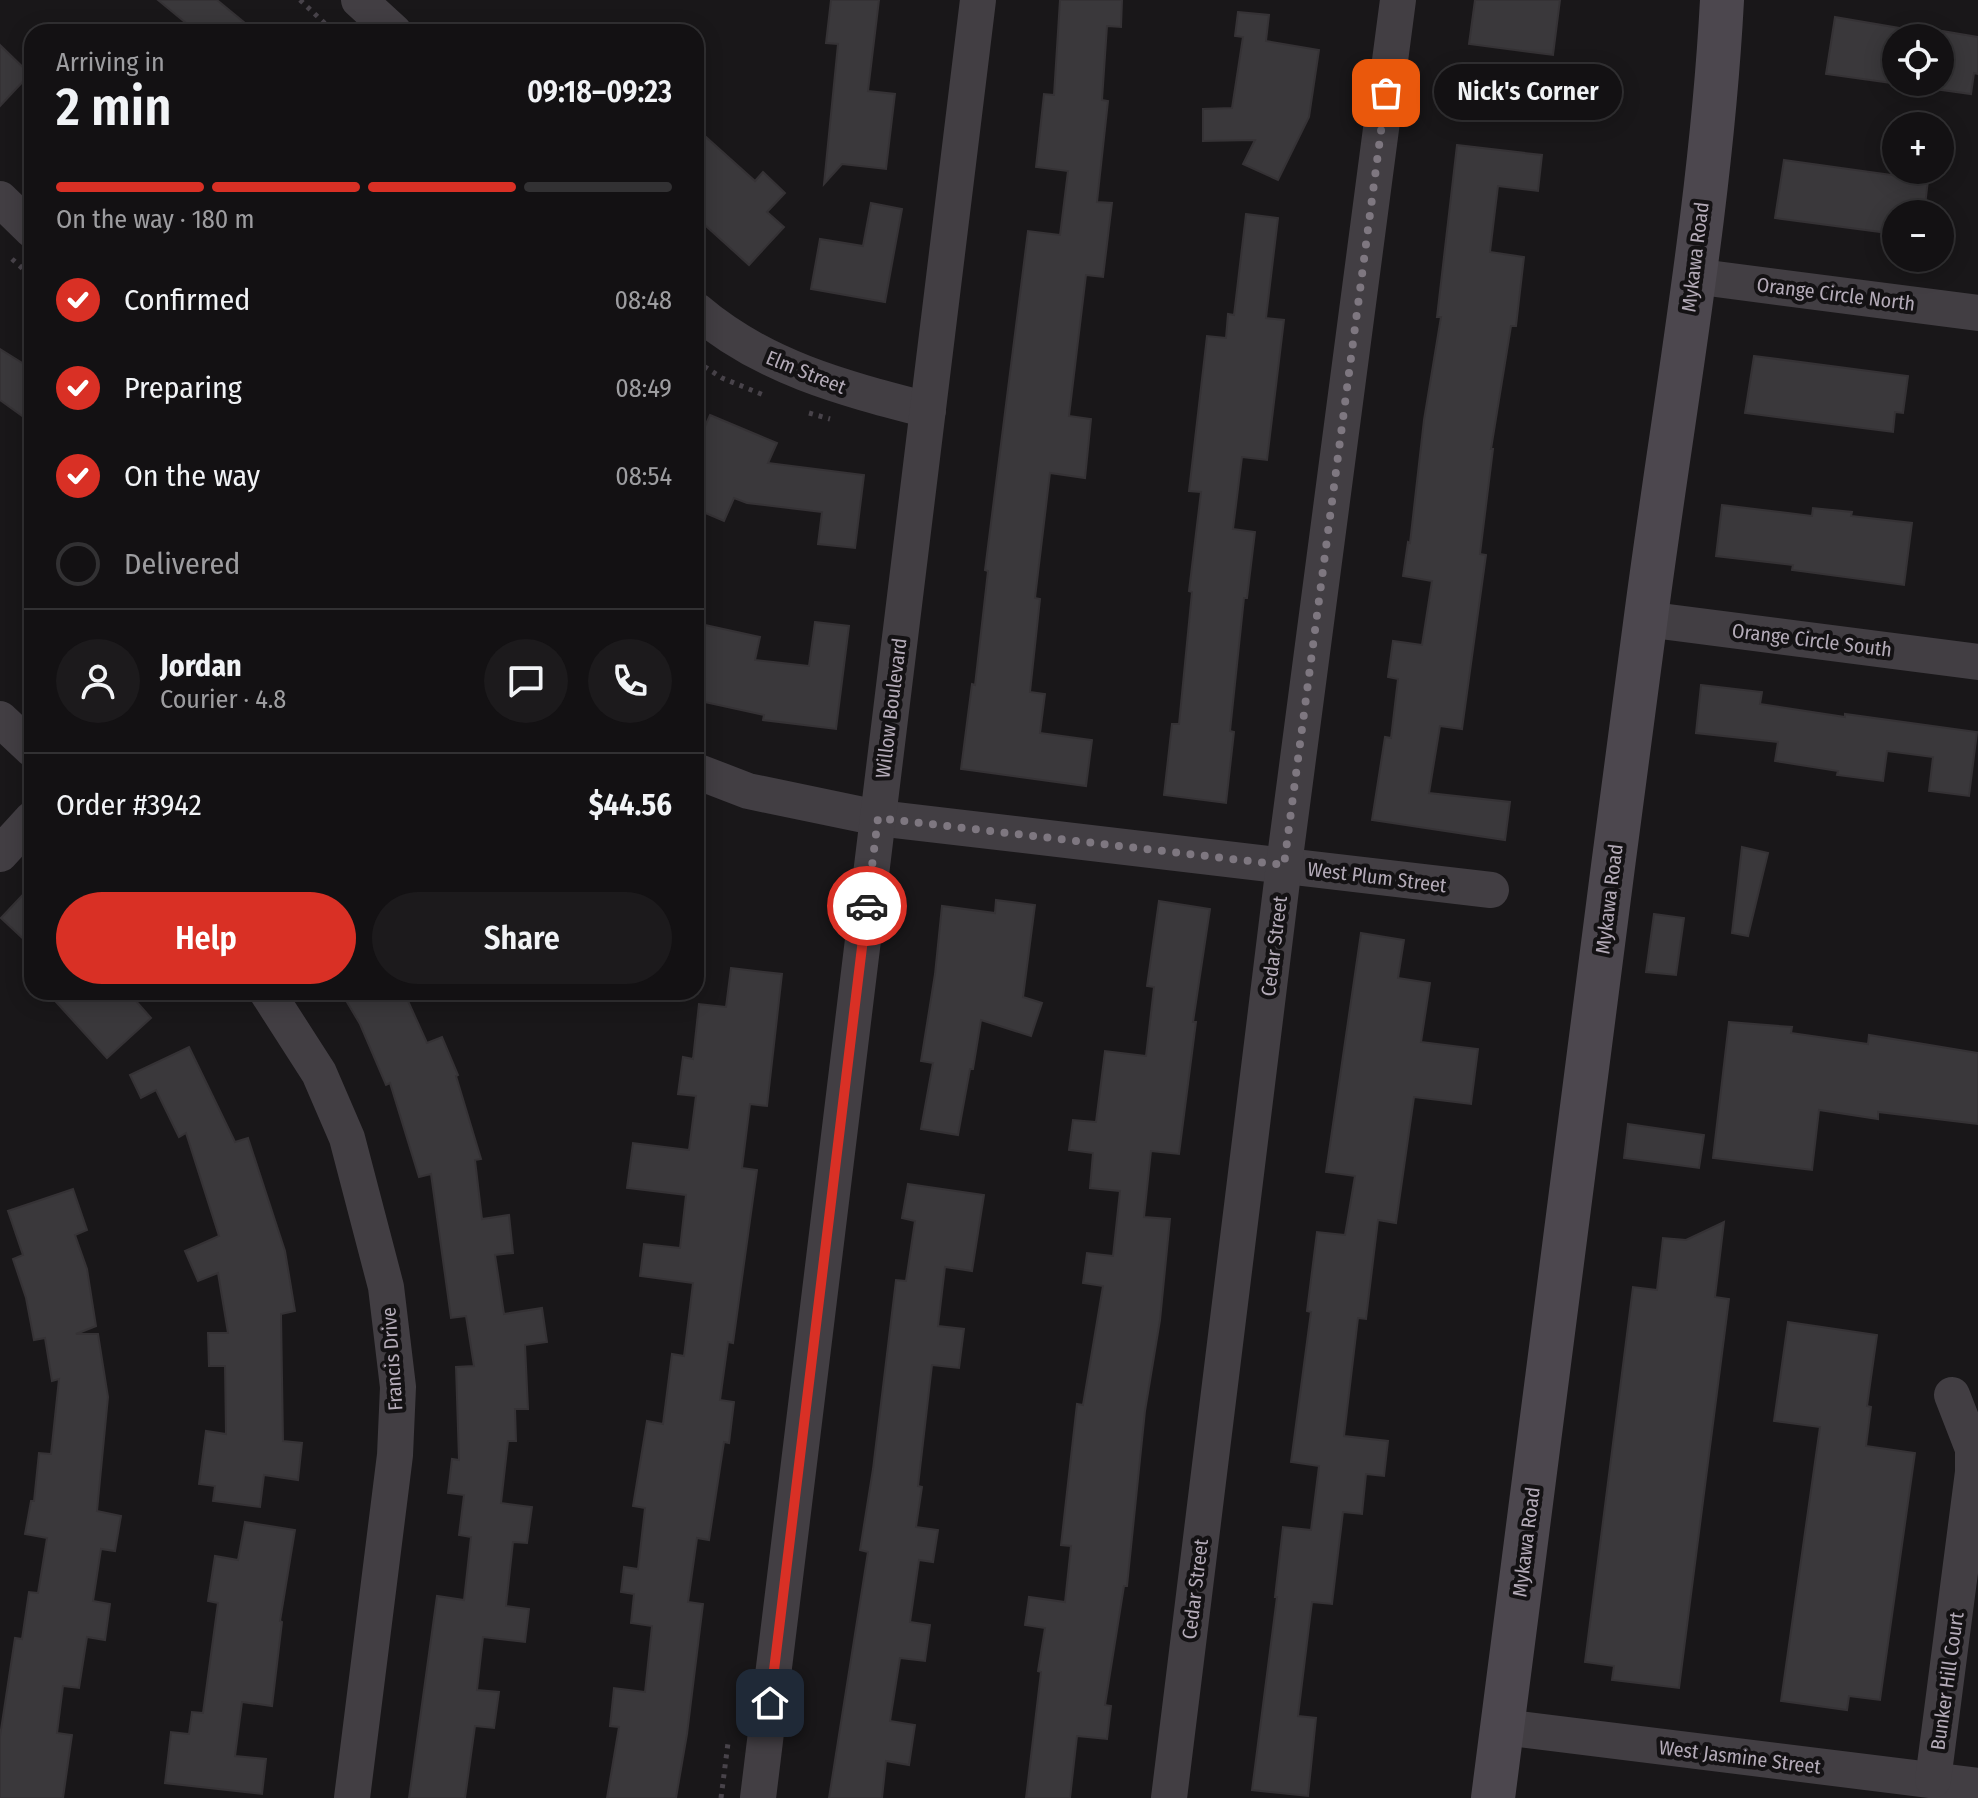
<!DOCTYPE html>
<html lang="en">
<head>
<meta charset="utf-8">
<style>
  :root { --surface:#131113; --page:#1c1a1c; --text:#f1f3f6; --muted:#9d9da0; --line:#323133; --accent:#d93025 }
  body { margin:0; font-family:"Fira Sans Condensed",sans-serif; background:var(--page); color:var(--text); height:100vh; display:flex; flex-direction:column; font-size:30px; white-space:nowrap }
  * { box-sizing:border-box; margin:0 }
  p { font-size:26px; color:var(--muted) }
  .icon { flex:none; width:44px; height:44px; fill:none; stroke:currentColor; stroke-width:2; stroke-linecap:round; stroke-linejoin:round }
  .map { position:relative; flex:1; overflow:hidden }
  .sheet { position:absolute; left:24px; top:24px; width:680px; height:976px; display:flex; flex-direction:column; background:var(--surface); border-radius:24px; box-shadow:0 4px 20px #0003,0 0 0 2px var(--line) }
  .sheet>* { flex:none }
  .tools { position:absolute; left:1882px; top:24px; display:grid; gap:16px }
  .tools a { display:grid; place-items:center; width:72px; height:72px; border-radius:50%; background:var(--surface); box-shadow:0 4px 20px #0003,0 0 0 2px var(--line); font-size:40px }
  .pin { position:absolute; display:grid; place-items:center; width:68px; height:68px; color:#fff; margin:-34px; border-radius:16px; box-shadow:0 4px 12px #0006 }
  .courier { position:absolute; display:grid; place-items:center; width:80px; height:80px; margin:-40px; border:6px solid #d93025; border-radius:50%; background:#fff; color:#222; box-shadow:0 2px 10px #0007 }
  .bubble { position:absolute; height:56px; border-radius:28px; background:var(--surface); box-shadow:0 4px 20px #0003,0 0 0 2px var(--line); font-size:26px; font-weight:600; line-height:56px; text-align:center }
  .overview em { font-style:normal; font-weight:600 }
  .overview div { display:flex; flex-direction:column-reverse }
  .overview { display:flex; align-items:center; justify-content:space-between; height:136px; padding:0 32px }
  h1 { font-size:52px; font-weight:600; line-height:60px }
  .bar { display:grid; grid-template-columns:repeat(4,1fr); gap:12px 8px; align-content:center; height:96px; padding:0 32px }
  .bar i { height:10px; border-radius:6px; background:var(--line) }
  .bar .on { background:var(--accent) }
  .bar p { grid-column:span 4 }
  .line { display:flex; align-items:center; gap:20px; padding:0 32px; border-top:2px solid var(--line) }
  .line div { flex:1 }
  .round { display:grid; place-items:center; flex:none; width:84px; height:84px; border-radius:42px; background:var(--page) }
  ol { padding:0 32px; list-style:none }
  li { display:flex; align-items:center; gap:24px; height:88px }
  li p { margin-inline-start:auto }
  li .icon { padding:8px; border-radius:50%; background:var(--accent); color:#fff; stroke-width:4 }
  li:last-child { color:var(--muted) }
  li i { width:44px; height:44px; border:4px solid var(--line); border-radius:50% }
  .button { display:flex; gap:16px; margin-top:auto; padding:16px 32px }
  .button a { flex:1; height:92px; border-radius:48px; background:var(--accent); color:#fff; font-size:32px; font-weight:600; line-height:92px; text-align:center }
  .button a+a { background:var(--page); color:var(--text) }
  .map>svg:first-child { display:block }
  .building { fill:#3a383b; stroke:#353235; stroke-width:2; fill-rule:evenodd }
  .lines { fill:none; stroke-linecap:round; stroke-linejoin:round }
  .path { stroke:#48434a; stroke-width:5; stroke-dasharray:4 6; stroke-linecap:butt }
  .street { stroke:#423e43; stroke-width:36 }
  .secondary { stroke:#4c474e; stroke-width:44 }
  .done { stroke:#7e7780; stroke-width:8; stroke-dasharray:0 14.4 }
  .route { stroke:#d93025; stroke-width:10 }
  .labels { text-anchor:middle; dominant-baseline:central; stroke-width:8; stroke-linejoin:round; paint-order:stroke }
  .street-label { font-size:20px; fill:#b4abb8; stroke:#141214 }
</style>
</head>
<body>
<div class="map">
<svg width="1978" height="1798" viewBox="0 0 1978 1798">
  <rect width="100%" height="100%" fill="#191719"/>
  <g class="building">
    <polygon points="158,0 217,0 256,32 197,32"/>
    <polygon points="831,0 879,0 868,91 895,94 886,169 842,164 824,184 838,44 826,43"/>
    <polygon points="1060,0 1122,0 1121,27 1107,26 1102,100 1108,101 1097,202 1112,203 1103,277 1086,275 1069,416 1091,419 1085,478 1050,473 1035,598 1040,599 1030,692 1045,694 1040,733 1092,740 1086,786 961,769 972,684 975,685 988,571 985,570 1028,231 1060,235 1068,171 1036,167 1044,94 1054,95"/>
    <polygon points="1475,0 1560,0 1553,55 1469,44"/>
    <polygon points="1238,12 1269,15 1266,41 1319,50 1309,117 1278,180 1243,164 1255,140 1203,141 1203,109 1232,108 1243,37 1235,36"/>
    <path d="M1835 17 1929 33 1930 29 1978 37V74L1974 73 1971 94 1826 74ZM1896 38H1940V82H1896Z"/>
    <polygon points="0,45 30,74 0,106"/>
    <polygon points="696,128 755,181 763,172 785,193 767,212 784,227 749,265 696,217"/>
    <polygon points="1457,145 1542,155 1538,191 1498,186 1490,252 1524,257 1516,326 1511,326 1491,449 1493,449 1480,554 1486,555 1462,729 1440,726 1429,793 1510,802 1505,840 1372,820 1385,737 1391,738 1398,679 1388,677 1393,641 1422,645 1432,581 1403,576 1408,542 1410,543 1424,420 1441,317 1437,317"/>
    <polygon points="1784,160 1928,180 1924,214 1896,214 1896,234 1775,218"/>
    <polygon points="871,203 902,209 885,302 811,289 820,239 863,246"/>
    <polygon points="1246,214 1278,218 1266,318 1284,320 1267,460 1242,457 1233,529 1255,532 1247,598 1244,598 1230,731 1234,732 1226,803 1164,795 1172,724 1179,724 1192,592 1189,591 1201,492 1189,491 1207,336 1226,338 1228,314 1234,315"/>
    <polygon points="0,349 32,369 32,423 0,400"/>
    <polygon points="1754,356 1908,376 1903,413 1895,412 1893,432 1745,413"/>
    <polygon points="710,415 777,443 768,463 864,475 855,548 818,544 822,512 747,503 734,498 724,521 696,509 696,446"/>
    <polygon points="1722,505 1812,516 1813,508 1852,512 1851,516 1912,523 1904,585 1792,570 1793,565 1716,556"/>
    <polygon points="815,622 849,626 836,729 763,720 764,715 700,701 705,679 696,677 696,623 760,637 755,660 809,666"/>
    <polygon points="1701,685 1762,692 1760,704 1845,717 1845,714 1977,732 1969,796 1929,791 1933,757 1887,751 1883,781 1837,775 1838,771 1775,761 1778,742 1696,733"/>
    <polygon points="1742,847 1768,853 1748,936 1732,933"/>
    <polygon points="32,885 32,947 1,918"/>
    <polygon points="996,900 1035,905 1023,997 1042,1003 1031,1036 981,1020 973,1069 970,1069 958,1135 921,1129 933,1063 921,1061 935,974 942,906 995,913"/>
    <polygon points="1159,901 1210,909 1193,1022 1196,1022 1179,1154 1151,1151 1144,1217 1170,1219 1160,1320 1145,1411 1127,1586 1124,1586 1105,1705 1111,1706 1107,1739 1077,1736 1070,1798 1026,1798 1041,1672 1038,1671 1045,1628 1025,1625 1029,1597 1065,1602 1071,1546 1061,1545 1077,1404 1083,1405 1103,1286 1083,1283 1087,1253 1113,1256 1120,1191 1090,1188 1093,1153 1069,1150 1073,1120 1096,1122 1105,1051 1146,1056 1154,987 1147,986"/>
    <polygon points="1654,914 1684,918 1676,975 1646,972"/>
    <polygon points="1361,933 1404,940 1398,978 1430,983 1421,1042 1478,1049 1471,1104 1414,1097 1396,1223 1378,1220 1366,1319 1358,1318 1344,1436 1388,1441 1384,1476 1366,1474 1362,1514 1343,1512 1332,1604 1312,1602 1298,1716 1316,1718 1308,1796 1252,1790 1277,1597 1275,1597 1283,1527 1311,1530 1319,1466 1291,1462 1311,1312 1307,1311 1317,1232 1345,1235 1355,1176 1326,1172"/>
    <polygon points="731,968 782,974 767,1106 750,1104 742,1168 757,1170 733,1343 728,1342 720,1400 734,1402 729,1443 724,1442 709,1540 697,1538 688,1602 703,1604 687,1734 676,1798 607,1798 619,1727 610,1726 614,1688 645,1692 652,1626 631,1623 634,1594 621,1592 624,1567 638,1569 645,1508 633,1506 647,1421 663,1424 672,1354 684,1356 693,1283 640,1276 644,1244 680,1248 686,1195 627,1188 633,1143 689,1150 696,1096 678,1094 683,1057 693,1059 699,1004 726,1007"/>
    <polygon points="47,992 128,992 151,1018 107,1058"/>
    <polygon points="341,992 404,992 427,1043 442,1037 458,1075 456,1076 481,1159 475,1160 482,1219 509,1215 513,1253 495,1255 504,1314 542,1308 547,1342 525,1345 528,1409 515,1409 516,1441 508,1441 501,1503 532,1507 527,1543 513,1542 506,1606 529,1609 525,1642 483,1637 477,1690 499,1692 494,1728 475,1726 465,1798 409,1798 437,1596 464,1600 471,1537 459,1535 464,1495 448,1493 452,1459 459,1460 456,1367 474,1366 466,1316 451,1318 431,1174 419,1177 390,1083 386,1085 360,1024"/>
    <polygon points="1729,1022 1792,1027 1791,1033 1868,1044 1869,1035 1978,1053 1978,1124 1878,1112 1878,1119 1819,1110 1812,1170 1713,1158"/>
    <polygon points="189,1047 235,1142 248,1138 285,1251 295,1311 281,1314 283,1441 302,1443 298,1480 264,1475 260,1507 213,1501 215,1486 199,1484 206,1431 226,1434 225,1366 209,1366 208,1333 228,1333 218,1273 198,1281 185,1251 219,1236 186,1133 179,1137 156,1090 141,1098 130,1075"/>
    <polygon points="1628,1124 1704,1135 1699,1168 1624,1158"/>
    <polygon points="908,1184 984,1195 972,1271 945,1267 938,1326 964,1329 959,1368 932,1365 918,1486 922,1487 916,1527 938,1530 933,1562 919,1560 910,1622 930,1625 925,1661 900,1658 890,1721 915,1725 909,1765 886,1761 882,1798 829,1798 868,1552 860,1550 873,1469 896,1280 906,1281 915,1221 902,1218"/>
    <polygon points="73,1189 87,1230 75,1235 87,1269 96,1326 76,1334 98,1334 108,1397 97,1511 121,1516 115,1551 101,1549 93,1601 110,1604 105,1640 87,1637 79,1688 63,1686 57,1733 72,1735 63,1798 0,1798 0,1736 15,1638 22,1639 29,1592 38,1593 47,1538 25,1534 31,1501 34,1501 39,1453 51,1454 59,1379 52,1381 45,1338 34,1340 26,1298 13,1259 23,1255 8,1211"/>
    <polygon points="1724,1222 1715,1297 1729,1299 1679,1688 1612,1680 1614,1666 1585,1662 1633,1287 1657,1290 1663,1238 1686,1240"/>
    <polygon points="1788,1322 1877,1335 1867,1406 1871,1407 1866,1446 1915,1453 1880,1700 1849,1696 1847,1710 1781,1701 1820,1427 1774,1421"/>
    <polygon points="245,1522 295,1530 280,1621 282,1622 272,1706 242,1702 235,1756 266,1759 262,1794 165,1783 171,1732 189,1734 192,1712 203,1713 218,1603 208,1601 215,1556 238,1560"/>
  </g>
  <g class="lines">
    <g class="path">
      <polyline points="300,0 334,32"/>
      <polyline points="12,259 32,277"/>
      <polyline points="696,361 722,378 766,396"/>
      <polyline points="809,413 830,419"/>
      <polyline points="721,1798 728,1743"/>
    </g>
    <g class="street">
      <polyline points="359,0 394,32"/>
      <polyline points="0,199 32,230"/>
      <polyline points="1693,276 1978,313"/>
      <path d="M696 310C764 368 843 388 928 410"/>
      <polyline points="1645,619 1978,662"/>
      <polyline points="0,719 32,749"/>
      <polyline points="696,771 748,791 878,818 1491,890"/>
      <polyline points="0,854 32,819"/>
      <polyline points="267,992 319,1073 347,1138 386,1287 398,1387 395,1455 352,1798"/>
      <polyline points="1502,1727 1978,1786"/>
      <polyline points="1933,1780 1973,1472 1973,1449 1952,1395"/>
      <polyline points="758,1798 978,0"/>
      <polyline points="1169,1798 1284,865 1398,0"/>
    </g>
    <path class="secondary" d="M1493 1798C1543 1406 1593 1015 1645 624 1672 416 1711 209 1722 0"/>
  </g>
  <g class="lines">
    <polyline class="done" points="867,906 878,818 1284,865 1386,93"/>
    <polyline class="route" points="770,1703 867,906"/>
  </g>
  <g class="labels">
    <g class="street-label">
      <text transform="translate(1695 257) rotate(-83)">Mykawa Road</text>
      <text transform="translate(1836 294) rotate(7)">Orange Circle North</text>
      <text transform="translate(806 372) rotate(22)">Elm Street</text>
      <text transform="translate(1812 640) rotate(7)">Orange Circle South</text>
      <text transform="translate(891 708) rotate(-83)">Willow Boulevard</text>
      <text transform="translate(1377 877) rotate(7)">West Plum Street</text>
      <text transform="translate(1609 899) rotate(-83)">Mykawa Road</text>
      <text transform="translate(1274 946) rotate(-83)">Cedar Street</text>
      <text transform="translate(392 1359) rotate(-94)">Francis Drive</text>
      <text transform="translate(1526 1542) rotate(-83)">Mykawa Road</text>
      <text transform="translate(1195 1589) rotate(-83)">Cedar Street</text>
      <text transform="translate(1947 1681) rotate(-82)">Bunker Hill Court</text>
      <text transform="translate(1740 1757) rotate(7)">West Jasmine Street</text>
    </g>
  </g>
</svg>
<div class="tools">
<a><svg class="icon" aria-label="locate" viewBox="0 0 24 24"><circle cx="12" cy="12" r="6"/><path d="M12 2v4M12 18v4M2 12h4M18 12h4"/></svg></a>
<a>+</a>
<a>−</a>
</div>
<div class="pin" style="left:1386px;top:93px;background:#ea580c"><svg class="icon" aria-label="bag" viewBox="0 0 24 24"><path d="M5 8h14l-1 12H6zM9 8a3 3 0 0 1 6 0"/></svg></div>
<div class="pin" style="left:770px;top:1703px;background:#1f2937"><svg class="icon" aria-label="home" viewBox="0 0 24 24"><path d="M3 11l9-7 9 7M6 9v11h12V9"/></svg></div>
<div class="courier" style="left:867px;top:906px"><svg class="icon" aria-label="car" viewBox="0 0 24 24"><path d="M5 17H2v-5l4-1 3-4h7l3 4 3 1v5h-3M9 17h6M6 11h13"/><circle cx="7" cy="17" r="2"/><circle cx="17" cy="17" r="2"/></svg></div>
<div class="bubble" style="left:1434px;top:64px;width:188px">Nick's Corner</div>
<section class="sheet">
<div class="overview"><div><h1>2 min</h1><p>Arriving in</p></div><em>09:18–09:23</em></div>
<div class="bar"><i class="on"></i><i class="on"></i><i class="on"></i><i></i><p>On the way · 180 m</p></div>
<ol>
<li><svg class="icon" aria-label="check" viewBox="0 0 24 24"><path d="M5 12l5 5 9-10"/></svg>Confirmed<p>08:48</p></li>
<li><svg class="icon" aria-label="check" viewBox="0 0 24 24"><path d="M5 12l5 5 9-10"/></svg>Preparing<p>08:49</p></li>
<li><svg class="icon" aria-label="check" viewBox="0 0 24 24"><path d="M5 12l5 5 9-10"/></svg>On the way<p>08:54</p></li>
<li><i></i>Delivered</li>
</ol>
<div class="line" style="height:144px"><a class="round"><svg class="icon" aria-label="person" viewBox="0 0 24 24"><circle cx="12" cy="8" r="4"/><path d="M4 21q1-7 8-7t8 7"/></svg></a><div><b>Jordan</b><p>Courier · 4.8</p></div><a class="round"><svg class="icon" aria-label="chat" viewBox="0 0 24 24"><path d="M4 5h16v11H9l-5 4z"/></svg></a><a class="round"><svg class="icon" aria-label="phone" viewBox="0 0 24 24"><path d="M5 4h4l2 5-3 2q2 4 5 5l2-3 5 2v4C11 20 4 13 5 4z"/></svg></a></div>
<div class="line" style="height:104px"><div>Order #3942</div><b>$44.56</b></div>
<div class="button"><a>Help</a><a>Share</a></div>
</section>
</div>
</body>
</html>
